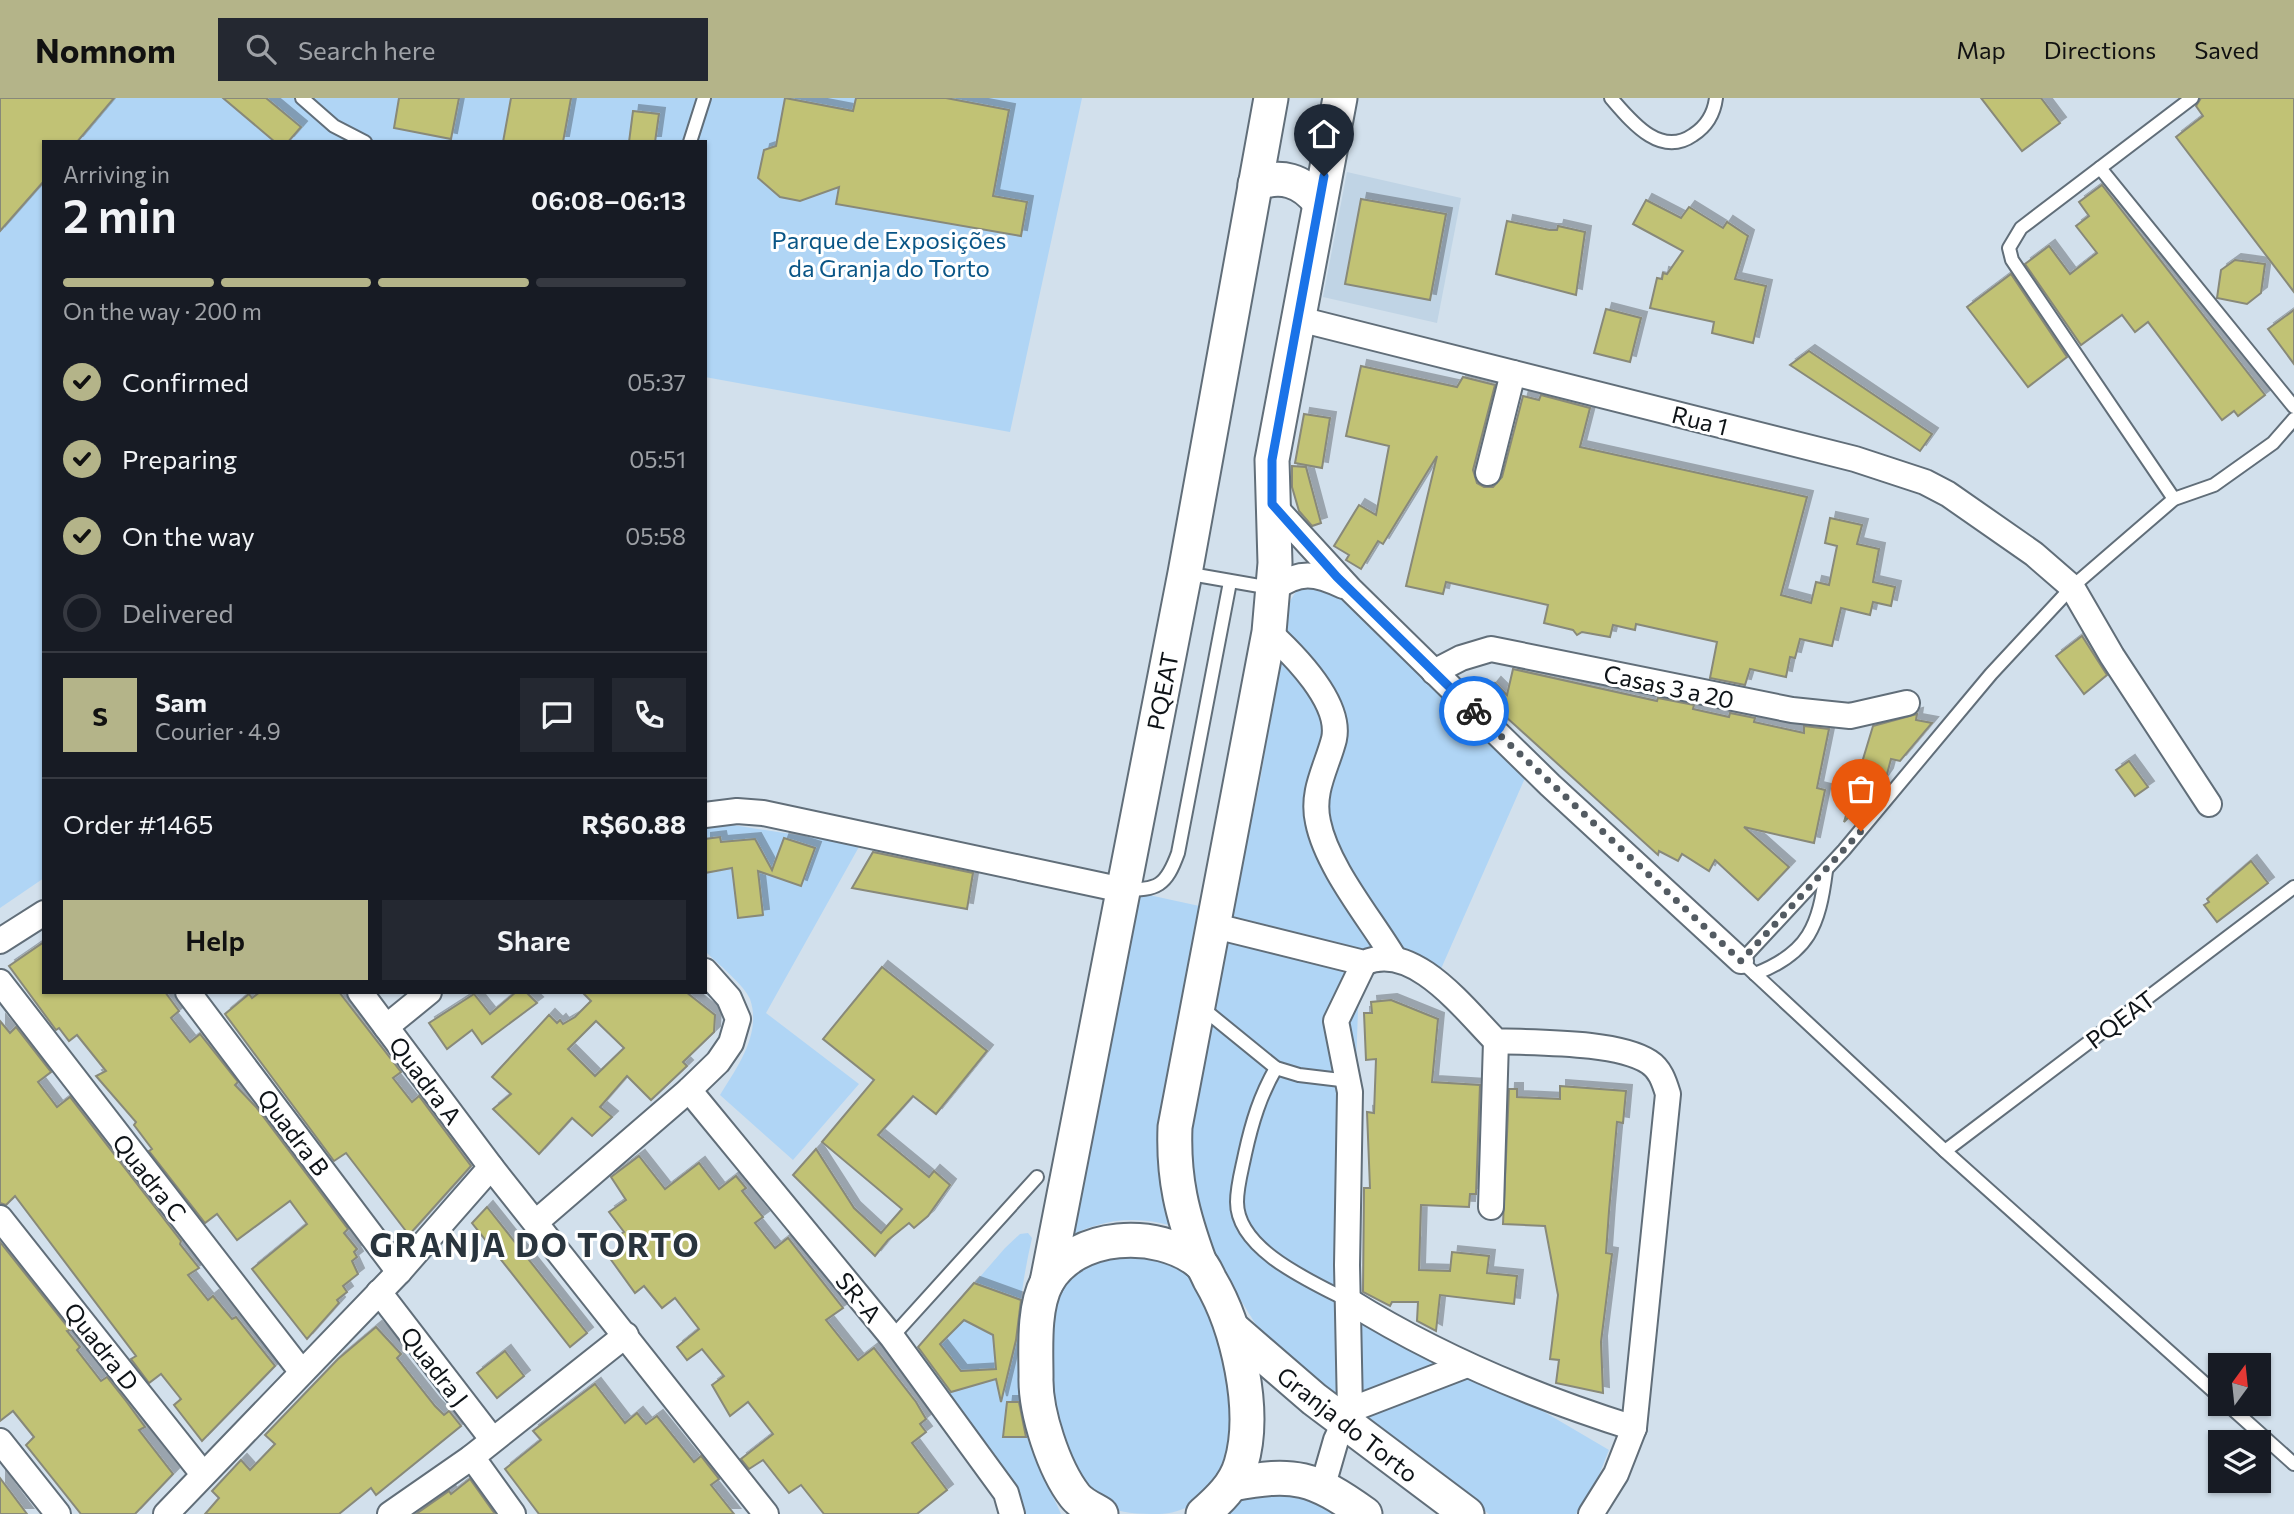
<!DOCTYPE html>
<html lang="en">
<head>
<meta charset="utf-8">
<style>
  :root { --surface:#171b24; --page:#242831; --text:#f1f3f6; --muted:#9ea1a6; --line:#363941; --accent:#b4b489 }
  body { margin:0; font-family:Commissioner,sans-serif; background:var(--page); color:var(--text); height:100vh; display:flex; flex-direction:column; font-size:26px; white-space:nowrap }
  * { box-sizing:border-box; margin:0 }
  p { font-size:23px; color:var(--muted) }
  .icon { flex:none; width:38px; height:38px; fill:none; stroke:currentColor; stroke-width:2; stroke-linecap:round; stroke-linejoin:round }
  .map { position:relative; flex:1; overflow:hidden }
  .side { position:absolute; left:42px; top:42px; width:665px; height:854px; display:flex; flex-direction:column; background:var(--surface); border-radius:0px; box-shadow:0 2px 5px #0004 }
  .side>* { flex:none }
  .needle { width:46px; rotate:15deg }
  .tools { position:absolute; left:2208px; top:1255px; display:grid; gap:14px }
  .tools a { display:grid; place-items:center; width:63px; height:63px; border-radius:0px; background:var(--surface); box-shadow:0 2px 5px #0004; font-size:35px }
  .pin { position:absolute; display:grid; place-items:center; width:60px; height:60px; color:#fff; margin:-72px -30px; border-radius:50% 50% 50% 0; rotate:-45deg; box-shadow:0 0 7px #0007 }
  .pin .icon { rotate:45deg }
  .courier { position:absolute; display:grid; place-items:center; width:70px; height:70px; margin:-35px; border:5px solid #1a73e8; border-radius:50%; background:#fff; color:#222; box-shadow:0 2px 9px #0007 }
  .overview em { font-style:normal; font-weight:600 }
  .overview div { display:flex; flex-direction:column-reverse }
  .overview { display:flex; align-items:center; justify-content:space-between; height:119px; padding:0 21px }
  h1 { font-size:46px; font-weight:600; line-height:52px }
  .bar { display:grid; grid-template-columns:repeat(4,1fr); gap:10px 7px; align-content:center; height:84px; padding:0 21px }
  .bar i { height:9px; border-radius:5px; background:var(--line) }
  .bar .selected { background:var(--accent) }
  .bar p { grid-column:span 4 }
  .line { display:flex; align-items:center; gap:18px; padding:0 21px; border-top:2px solid var(--line) }
  .line div { flex:1 }
  .round { display:grid; place-items:center; flex:none; width:74px; height:74px; border-radius:0px; background:var(--page) }
  ol { padding:0 21px; list-style:none }
  li { display:flex; align-items:center; gap:21px; height:77px }
  li p { margin-inline-start:auto }
  li .icon { padding:7px; border-radius:50%; background:var(--accent); color:#111; stroke-width:4 }
  li:last-child { color:var(--muted) }
  li i { width:38px; height:38px; border:4px solid var(--line); border-radius:50% }
  .button { display:flex; gap:14px; margin-top:auto; padding:14px 21px }
  .button a { flex:1; height:80px; border-radius:0px; background:var(--accent); color:#111; font-size:28px; font-weight:600; line-height:80px; text-align:center }
  .button a+a { background:var(--page); color:var(--text) }
  header { display:flex; align-items:center; gap:42px; box-sizing:border-box; height:98px; padding:0 35px; background:var(--accent); color:#111 }
  header strong { font-size:33px }
  nav { display:flex; gap:38px; margin-inline-start:auto; font-size:24px }
  .search { width:490px; height:63px; background:var(--page); display:flex; align-items:center; gap:18px; box-sizing:border-box; padding:0 24px; border-radius:0px; color:var(--muted); font-size:26px }
  .map>svg:first-child { display:block }
  .built { fill:#c0d4e5 }
  .green { fill:#b0d5f5 }
  .building { fill:#c1c274; stroke:#888979; stroke-width:2; fill-rule:evenodd; filter:url(#shadow) }
  .lines { fill:none; stroke-linecap:round; stroke-linejoin:round }
  .lane-casing { stroke:#616e79; stroke-width:16 }
  .street-casing { stroke:#616e79; stroke-width:28 }
  .secondary-casing { stroke:#616e79; stroke-width:37 }
  .lane { stroke:#fff; stroke-width:12 }
  .street { stroke:#fff; stroke-width:24 }
  .secondary { stroke:#fff; stroke-width:33 }
  .done { stroke:#535b62; stroke-width:7; stroke-dasharray:0 12.6 }
  .route { stroke:#1a73e8; stroke-width:9 }
  .labels { text-anchor:middle; dominant-baseline:central; stroke-width:6; stroke-linejoin:round; paint-order:stroke }
  .park-label { font-size:24px; fill:#095586; stroke:#fff }
  .street-label { font-size:24px; fill:#0e1317; stroke:#fff }
  .district-label { font-size:32px; font-weight:bold; letter-spacing:2px; fill:#29343d; stroke:#fff }
</style>
</head>
<body>
<header>
<strong>Nomnom</strong>
<div class="search"><svg class="icon" aria-label="search" viewBox="0 0 24 24"><circle cx="10" cy="10" r="6"/><path d="M15 15l6 6"/></svg>Search here</div>
<nav><a>Map</a><a>Directions</a><a>Saved</a></nav>
</header>
<div class="map">
<svg width="2294" height="1416" viewBox="0 0 2294 1416">
  <defs>
    <filter id="shadow"><feDropShadow dx="6" dy="-6" stdDeviation="0" flood-color="#0004"/></filter>
  </defs>
  <rect width="100%" height="100%" fill="#d2e0ec"/>
  <polygon class="built" points="1347,74 1461,100 1437,225 1323,199"/>
  <g class="green">
    <polygon points="0,0 1082,0 1010,334 705,279 705,44 44,44 44,780 0,810"/>
    <polygon points="1302,484 1329,490 1525,680 1433,889 1417,871 1370,867 1358,911 1348,1213 1378,1235 1519,1299 1609,1352 1593,1392 1576,1416 1489,1416 1368,1326 1266,1243 1216,1162 1199,1122 1184,1025 1259,689 1290,503"/>
    <path d="M720 725 860 747 766 915 859 986 793 1062 720 997C737 969 762 936 750 901 745 888 716 864 705 853V728Z"/>
    <path d="M1135 794 1204 809 1159 1022 1161 1085 1173 1128C1132 1116 1097 1122 1060 1143Z"/>
    <path d="M1028 1135 1032 1140C1016 1209 1010 1283 1032 1352 1039 1374 1052 1395 1061 1416H1026L1007 1374 918 1258 920 1248 1005 1150 1020 1136Z"/>
    <path d="M1104 1153 1179 1166C1188 1178 1198 1191 1205 1205 1218 1230 1229 1295 1231 1324 1233 1342 1229 1364 1220 1380 1208 1400 1182 1416 1159 1416 1140 1416 1119 1416 1102 1406 1064 1380 1057 1325 1050 1283 1046 1252 1046 1208 1066 1181 1074 1170 1093 1161 1104 1153Z"/>
    <polygon points="1270,1392 1310,1398 1333,1416 1226,1416 1250,1396"/>
  </g>
  <g class="building">
    <polygon points="0,0 114,0 77,44 44,44 44,83 0,133"/>
    <polygon points="223,0 266,0 301,29 288,44 275,44"/>
    <polygon points="399,0 459,0 451,41 394,30"/>
    <polygon points="511,0 571,0 563,44 503,44"/>
    <polygon points="785,0 853,13 856,0 946,0 1009,12 993,98 1027,104 1021,138 836,106 839,89 800,103 780,99 758,80 764,52 776,48"/>
    <polygon points="1981,0 2041,0 2060,25 2022,53"/>
    <polygon points="2201,0 2294,0 2294,194 2176,39 2203,18 2196,8"/>
    <polygon points="633,13 659,16 655,44 629,44"/>
    <polygon points="2102,87 2265,297 2238,318 2234,313 2222,322 2148,224 2135,234 2122,217 2081,247 2025,166 2049,148 2070,176 2097,155 2076,128 2089,118 2079,104"/>
    <polygon points="1361,101 1446,116 1430,202 1345,186"/>
    <polygon points="1646,102 1681,120 1689,109 1723,130 1727,124 1748,138 1735,181 1766,188 1753,245 1712,235 1714,224 1650,210 1657,180 1662,181 1663,175 1667,176 1683,153 1633,126"/>
    <polygon points="1507,123 1550,132 1557,132 1558,128 1585,134 1576,197 1496,176"/>
    <polygon points="2235,162 2265,166 2261,195 2247,206 2217,200 2221,172"/>
    <polygon points="2011,176 2067,259 2028,289 1967,209"/>
    <polygon points="1606,211 1641,220 1630,264 1594,255"/>
    <polygon points="2294,212 2294,266 2268,231"/>
    <polygon points="1809,253 1932,336 1920,353 1790,267"/>
    <polygon points="1361,268 1457,289 1463,279 1495,287 1473,372 1477,385 1484,389 1493,389 1502,379 1523,298 1539,302 1541,297 1590,310 1580,349 1807,399 1781,497 1811,505 1816,484 1829,487 1837,448 1825,445 1830,420 1862,427 1857,446 1879,451 1873,484 1895,489 1891,508 1873,504 1870,517 1841,510 1832,548 1800,541 1795,560 1790,559 1786,579 1750,571 1745,587 1710,580 1717,544 1636,526 1635,532 1613,527 1610,539 1582,534 1577,537 1573,532 1544,525 1548,507 1446,484 1443,496 1406,488 1437,358 1383,446 1378,443 1361,471 1346,462 1349,457 1334,448 1359,407 1376,417 1389,348 1346,338"/>
    <polygon points="1304,316 1330,320 1322,370 1295,365"/>
    <polygon points="1292,368 1306,369 1321,425 1312,428 1299,413 1292,389"/>
    <polygon points="2082,538 2107,577 2084,596 2056,558"/>
    <polygon points="1513,571 1657,603 1658,600 1694,607 1693,611 1729,619 1730,615 1755,620 1754,624 1804,635 1804,628 1829,631 1817,690 1825,692 1814,745 1744,729 1789,769 1758,802 1715,762 1709,773 1682,756 1678,763 1659,753 1658,757 1484,599 1495,585 1507,597"/>
    <polygon points="1917,616 1916,622 1932,625 1900,663 1891,661 1887,676 1878,689 1844,724 1873,628"/>
    <polygon points="2129,663 2148,689 2135,698 2116,672"/>
    <polygon points="720,739 721,744 755,741 772,772 784,740 815,750 801,788 758,773 763,817 738,820 732,770 705,775 705,741"/>
    <polygon points="873,754 973,775 967,811 852,790"/>
    <polygon points="2251,763 2268,785 2217,824 2204,807 2209,804 2207,801"/>
    <polygon points="44,844 44,894 165,894 179,913 171,920 190,944 200,936 238,984 235,987 256,1009 348,1131 344,1135 357,1151 354,1154 357,1159 352,1163 358,1176 343,1188 347,1194 337,1202 339,1205 307,1241 252,1171 307,1126 290,1103 237,1142 217,1116 205,1125 149,1053 152,1051 134,1027 136,1024 96,978 106,973 77,937 69,943 59,930 56,932 9,868"/>
    <polygon points="882,869 987,953 936,1016 913,998 878,1037 929,1079 934,1073 950,1087 928,1118 914,1130 909,1125 888,1142 875,1158 793,1077 816,1051 854,1110 881,1135 902,1111 822,1044 874,982 823,941"/>
    <polygon points="260,894 339,894 401,974 393,980 412,1004 419,998 471,1068 409,1137 346,1055 334,1063 225,916 249,896 252,900"/>
    <polygon points="516,894 526,894 537,905 482,946 472,932 447,951 429,925 474,896 490,916"/>
    <path d="M582 894H686L715 917 714 934 683 964 687 968 651 1002 627 978 600 1009 612 1019 592 1038 572 1020 539 1056 493 1011 511 996 492 979 549 917 557 925 560 922 563 926 575 919 591 903ZM596 923 624 950 595 978 568 951Z"/>
    <polygon points="1391,902 1438,921 1432,984 1480,987 1476,1096 1470,1096 1469,1109 1421,1107 1419,1172 1450,1173 1452,1154 1489,1158 1487,1175 1517,1178 1514,1206 1440,1197 1436,1233 1417,1223 1418,1204 1392,1204 1390,1208 1363,1194 1364,1090 1370,1090 1367,1014 1374,1015 1376,961 1366,962 1364,915 1372,915 1371,904"/>
    <polygon points="0,923 10,935 16,929 51,974 38,984 57,1009 70,999 181,1143 180,1146 199,1170 188,1177 208,1202 213,1198 232,1221 236,1219 275,1268 202,1343 174,1307 181,1301 161,1276 149,1285 131,1261 136,1258 15,1098 6,1107 0,1105"/>
    <polygon points="1560,988 1626,993 1623,1025 1617,1024 1609,1113 1606,1155 1612,1156 1601,1244 1603,1295 1556,1285 1559,1262 1550,1261 1558,1197 1545,1128 1503,1126 1509,991 1517,991 1517,999 1560,1001"/>
    <polygon points="639,1058 665,1091 699,1065 719,1091 736,1078 746,1090 742,1093 763,1119 755,1125 775,1150 788,1140 843,1210 826,1222 858,1262 874,1250 916,1304 926,1321 920,1326 926,1334 912,1345 947,1392 917,1416 824,1416 801,1387 789,1395 763,1362 749,1371 741,1361 773,1336 748,1304 730,1318 712,1287 724,1278 702,1251 687,1262 677,1249 699,1231 675,1200 662,1210 644,1188 635,1195 609,1159 627,1145 621,1136 624,1134 609,1114 626,1102 611,1079"/>
    <polygon points="487,1109 587,1235 570,1249 472,1125"/>
    <polygon points="0,1144 70,1232 67,1233 80,1249 77,1252 101,1283 107,1279 126,1303 145,1329 139,1332 173,1376 135,1416 81,1416 26,1347 34,1339 13,1313 0,1323"/>
    <path d="M974 1185 1021 1202 1016 1242 1001 1304 996 1281 951 1294 918 1249ZM964 1222 993 1237 996 1271 961 1273 940 1246Z"/>
    <polygon points="376,1229 401,1256 397,1260 435,1308 444,1317 449,1313 461,1328 376,1397 371,1390 339,1416 205,1416 219,1400 212,1393 241,1362 250,1372 275,1346 265,1337 338,1261"/>
    <polygon points="505,1253 524,1278 497,1300 477,1275"/>
    <polygon points="595,1286 625,1325 637,1315 646,1326 657,1318 694,1364 701,1358 719,1381 711,1387 734,1416 539,1416 505,1371 541,1342 533,1333"/>
    <polygon points="1007,1304 1019,1304 1026,1339 1003,1339"/>
    <polygon points="0,1380 27,1416 0,1416"/>
    <polygon points="470,1381 495,1416 416,1416 449,1393 451,1396"/>
  </g>
  <g class="lines">
    <defs>
      <g id="lane">
        <polyline points="302,0 334,28 365,44"/>
        <path d="M1611 0C1631 23 1660 60 1693 37 1707 28 1714 16 1716 0"/>
        <polyline points="690,44 704,0"/>
        <polyline points="2100,70 2294,309"/>
        <polyline points="2174,401 2012,162 2009,150 2021,130 2192,0"/>
        <polyline points="1185,475 1271,490"/>
        <path d="M1123 792C1158 792 1166 788 1178 755L1230 484"/>
        <path d="M1755 876C1809 855 1819 828 1826 773"/>
        <polyline points="1201,909 1276,970 1299,977 1349,983"/>
        <path d="M1276 970C1260 998 1252 1024 1245 1056 1242 1071 1237 1088 1237 1104 1237 1152 1312 1184 1349 1203"/>
        <polyline points="1945,1053 2294,789"/>
        <polyline points="892,1239 1037,1079"/>
        <polyline points="2221,1300 1945,1053 1741,863 1844,752 1991,576 2072,489 2174,401 2214,387 2273,345 2294,321"/>
        <polyline points="2227,1306 2294,1366"/>
      </g>
      <g id="street">
        <polyline points="1299,221 1855,361 1925,384 1948,396 2034,456 2072,489 2112,558 2209,706"/>
        <polyline points="1488,375 1513,275"/>
        <polyline points="1272,406 1350,491 1550,687 1741,863"/>
        <path d="M1274 491C1299 472 1316 475 1343 488"/>
        <path d="M1269 534C1293 556 1342 604 1334 641 1327 669 1311 693 1318 724 1327 769 1370 820 1394 860"/>
        <polyline points="1434,574 1461,560 1491,551 1792,612 1850,618 1907,605"/>
        <polyline points="705,717 737,713 763,715 1123,792"/>
        <path d="M1215 828 1364 865C1413 842 1465 912 1496 943 1535 945 1617 943 1649 964 1660 971 1664 983 1668 996L1634 1330 1616 1376 1591 1416"/>
        <polyline points="0,843 44,815"/>
        <polyline points="0,884 301,1273"/>
        <polyline points="188,894 399,1174"/>
        <polyline points="360,894 491,1069 766,1416"/>
        <polyline points="386,929 429,894"/>
        <polyline points="689,992 892,1239 1006,1395 1012,1416"/>
        <polyline points="1491,1109 1496,943"/>
        <polyline points="0,1120 203,1376"/>
        <polyline points="536,1124 689,992 718,964 731,945 738,921 729,900 705,873"/>
        <polyline points="379,1194 492,1341"/>
        <path d="M1349 1203C1437 1258 1535 1299 1634 1330"/>
        <polyline points="1350,1312 1467,1267"/>
        <polyline points="0,1343 58,1416"/>
        <polyline points="472,1359 513,1416"/>
        <polyline points="1323,1387 1336,1342 1350,1312 1347,1167 1350,994 1336,923 1364,865"/>
        <polyline points="166,1416 399,1174 491,1069"/>
        <polyline points="390,1416 472,1359 626,1237"/>
      </g>
      <g id="secondary">
        <path d="M1255 86C1281 76 1302 82 1319 104"/>
        <path d="M1200 1165C1182 1116 1173 1081 1175 1029L1269 534 1275 465 1272 362 1340 0"/>
        <polyline points="1047,1184 1185,475 1271,0"/>
        <polyline points="1233,1231 1314,1301 1467,1416"/>
        <path d="M1232 1386C1295 1374 1313 1379 1365 1416"/>
        <path d="M1101 1416C1093 1411 1081 1406 1075 1398 1054 1371 1035 1314 1036 1279 1036 1251 1033 1210 1047 1184 1075 1134 1158 1131 1199 1164 1204 1168 1207 1176 1210 1182 1238 1229 1257 1313 1241 1366 1235 1387 1219 1402 1203 1416"/>
      </g>
    </defs>
    <use href="#lane" class="lane-casing"/>
    <use href="#street" class="street-casing"/>
    <use href="#secondary" class="secondary-casing"/>
    <use href="#lane" class="lane"/>
    <use href="#street" class="street"/>
    <use href="#secondary" class="secondary"/>
  </g>
  <g class="lines">
    <polyline class="done" points="1474,613 1741,863 1861,733"/>
    <polyline class="route" points="1324,78 1272,362 1272,406 1337,479 1474,613"/>
  </g>
  <g class="labels">
    <g class="park-label">
      <text x="889" y="141">Parque de Exposições<tspan x="889" dy="28">da Granja do Torto</tspan></text>
    </g>
    <g class="street-label">
      <text transform="translate(1700 322) rotate(14)">Rua 1</text>
      <text transform="translate(1669 588) rotate(12)">Casas 3 a 20</text>
      <text transform="translate(1162 593) rotate(-79)">PQEAT</text>
      <text transform="translate(2120 921) rotate(-37)">PQEAT</text>
      <text transform="translate(426 982) rotate(53)">Quadra A</text>
      <text transform="translate(294 1034) rotate(53)">Quadra B</text>
      <text transform="translate(150 1079) rotate(52)">Quadra C</text>
      <text transform="translate(859 1199) rotate(51)">SR-A</text>
      <text transform="translate(102 1248) rotate(52)">Quadra D</text>
      <text transform="translate(435 1268) rotate(52)">Quadra J</text>
      <text transform="translate(1348 1326) rotate(38)">Granja do Torto</text>
    </g>
    <g class="district-label">
      <text x="535" y="1146">GRANJA DO TORTO</text>
    </g>
  </g>
</svg>
<div class="tools">
<a><svg class="needle" viewBox="-14 -14 28 28"><path d="M0-13l5 13h-10z" fill="#e53935"/><path d="M0 13l5-13h-10z" fill="#9ea1a6"/></svg></a>
<a><svg class="icon" aria-label="layers" viewBox="0 0 24 24"><path d="M12 4l9 5-9 5-9-5zM3 14l9 5 9-5"/></svg></a>
</div>
<div class="pin" style="left:1861px;top:733px;background:#ea580c"><svg class="icon" aria-label="bag" viewBox="0 0 24 24"><path d="M5 8h14l-1 12H6zM9 8a3 3 0 0 1 6 0"/></svg></div>
<div class="pin" style="left:1324px;top:78px;background:#1f2937"><svg class="icon" aria-label="home" viewBox="0 0 24 24"><path d="M3 11l9-7 9 7M6 9v11h12V9"/></svg></div>
<div class="courier" style="left:1474px;top:613px"><svg class="icon" aria-label="bike" viewBox="0 0 24 24"><circle cx="6" cy="16" r="4"/><circle cx="18" cy="16" r="4"/><path d="M6 16l4-8h5l3 8M10 8l3 8H6M13 5h3"/></svg></div>
<section class="side">
<div class="overview"><div><h1>2 min</h1><p>Arriving in</p></div><em>06:08–06:13</em></div>
<div class="bar"><i class="selected"></i><i class="selected"></i><i class="selected"></i><i></i><p>On the way · 200 m</p></div>
<ol>
<li><svg class="icon" aria-label="check" viewBox="0 0 24 24"><path d="M5 12l5 5 9-10"/></svg>Confirmed<p>05:37</p></li>
<li><svg class="icon" aria-label="check" viewBox="0 0 24 24"><path d="M5 12l5 5 9-10"/></svg>Preparing<p>05:51</p></li>
<li><svg class="icon" aria-label="check" viewBox="0 0 24 24"><path d="M5 12l5 5 9-10"/></svg>On the way<p>05:58</p></li>
<li><i></i>Delivered</li>
</ol>
<div class="line" style="height:126px"><b class="round" style="background:var(--accent);color:#111">S</b><div><b>Sam</b><p>Courier · 4.9</p></div><a class="round"><svg class="icon" aria-label="chat" viewBox="0 0 24 24"><path d="M4 5h16v11H9l-5 4z"/></svg></a><a class="round"><svg class="icon" aria-label="phone" viewBox="0 0 24 24"><path d="M5 4h4l2 5-3 2q2 4 5 5l2-3 5 2v4C11 20 4 13 5 4z"/></svg></a></div>
<div class="line" style="height:91px"><div>Order #1465</div><b>R$60.88</b></div>
<div class="button"><a>Help</a><a>Share</a></div>
</section>
</div>
</body>
</html>
